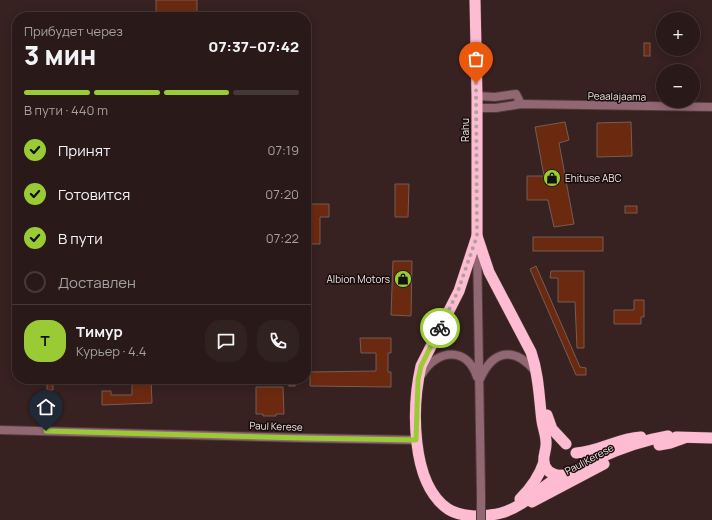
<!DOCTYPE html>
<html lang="ru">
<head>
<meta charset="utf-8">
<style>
  :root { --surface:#291919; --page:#312222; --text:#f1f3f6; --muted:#a5a0a2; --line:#453838; --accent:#9acb34 }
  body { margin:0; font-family:Manrope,sans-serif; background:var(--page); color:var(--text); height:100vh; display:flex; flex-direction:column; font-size:15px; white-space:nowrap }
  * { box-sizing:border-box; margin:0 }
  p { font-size:13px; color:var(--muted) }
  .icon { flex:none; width:22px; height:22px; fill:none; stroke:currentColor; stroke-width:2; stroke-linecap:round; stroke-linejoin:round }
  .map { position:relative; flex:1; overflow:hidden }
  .drawer { position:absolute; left:12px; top:12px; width:299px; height:372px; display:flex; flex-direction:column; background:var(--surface); border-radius:16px; box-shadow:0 2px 10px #0003,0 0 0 1px var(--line) }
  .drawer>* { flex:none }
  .controls { position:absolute; left:656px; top:12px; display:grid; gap:8px }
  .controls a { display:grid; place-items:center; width:44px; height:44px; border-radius:50%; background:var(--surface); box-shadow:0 2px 10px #0003,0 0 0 1px var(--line); font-size:20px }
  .pin { position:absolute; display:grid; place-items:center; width:34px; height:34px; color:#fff; margin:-41px -17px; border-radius:50% 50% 50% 0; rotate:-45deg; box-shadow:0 0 4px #0007 }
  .pin .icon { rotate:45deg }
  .courier { position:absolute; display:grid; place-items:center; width:40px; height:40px; margin:-20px; border:3px solid #9acb34; border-radius:50%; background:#fff; color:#222; box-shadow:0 1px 5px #0007 }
  .overview em { font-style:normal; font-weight:800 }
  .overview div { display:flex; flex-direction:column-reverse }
  .overview { display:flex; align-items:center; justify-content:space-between; height:68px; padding:0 12px }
  h1 { font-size:26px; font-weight:800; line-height:30px }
  .bar { display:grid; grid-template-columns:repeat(4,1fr); gap:6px 4px; align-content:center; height:48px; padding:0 12px }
  .bar i { height:5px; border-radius:3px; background:var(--line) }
  .bar .active { background:var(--accent) }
  .bar p { grid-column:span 4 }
  .line { display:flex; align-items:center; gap:10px; padding:0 12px; border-top:1px solid var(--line) }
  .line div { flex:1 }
  .round { display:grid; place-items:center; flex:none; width:42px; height:42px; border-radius:16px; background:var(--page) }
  ol { padding:0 12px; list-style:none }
  li { display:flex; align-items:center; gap:12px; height:44px }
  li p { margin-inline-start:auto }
  li .icon { padding:4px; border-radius:50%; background:var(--accent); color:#111; stroke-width:4 }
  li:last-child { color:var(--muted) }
  li i { width:22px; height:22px; border:2px solid var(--line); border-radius:50% }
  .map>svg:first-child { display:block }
  .building { fill:#6b2a0f; stroke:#755d55 }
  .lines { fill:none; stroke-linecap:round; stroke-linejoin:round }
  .minor-casing { stroke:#513c3c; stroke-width:10 }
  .tertiary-casing { stroke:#513c3c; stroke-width:10 }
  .trunk-casing { stroke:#513c3c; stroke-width:12 }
  .minor { stroke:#916774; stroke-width:8 }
  .tertiary { stroke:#916774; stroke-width:8 }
  .trunk { stroke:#fdbcd1; stroke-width:11 }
  .tertiary-bridge-casing { stroke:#513c3c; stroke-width:10; stroke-linecap:butt }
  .tertiary-bridge { stroke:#916774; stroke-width:8 }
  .done { stroke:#b2a0a0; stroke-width:4; stroke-dasharray:0 7.2 }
  .route { stroke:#9acb34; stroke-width:5 }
  .labels { text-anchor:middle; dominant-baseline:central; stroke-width:3; stroke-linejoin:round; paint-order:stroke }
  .street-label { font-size:10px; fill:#f4e5e4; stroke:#180e0e }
  .poi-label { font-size:10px; fill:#f4e5e4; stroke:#180e0e; text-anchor:start }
</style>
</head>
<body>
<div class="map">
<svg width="712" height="520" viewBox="0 0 712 520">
  <rect width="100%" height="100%" fill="#372121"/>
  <g class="building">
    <rect x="156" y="0" width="41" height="17"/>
    <rect x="644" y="43" width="6" height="13"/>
    <polygon points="565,122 569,140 559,143 574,224 554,227 548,200 527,200 527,176 544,176 535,127"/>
    <polygon points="631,122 632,156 597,157 597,123"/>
    <polygon points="395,184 409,184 408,217 395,217"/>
    <polygon points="309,204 329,204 329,217 320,217 320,244 310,244 309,230 306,230 306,224 309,224"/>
    <rect x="625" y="206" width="12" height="7"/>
    <rect x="533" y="237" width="70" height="14"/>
    <polygon points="393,261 412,261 411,316 391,315"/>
    <polygon points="536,266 580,367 586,368 586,375 576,375 530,269"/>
    <polygon points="551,271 584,271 584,348 577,348 575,302 558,302 558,278 550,278"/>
    <polygon points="634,300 644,300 644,317 641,317 641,324 614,324 614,310 634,310"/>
    <polygon points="360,338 391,338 391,353 388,353 388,372 391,372 391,387 310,386 310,372 376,371 376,353 361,353"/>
    <polygon points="132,379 151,379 152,403 102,405 102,391 111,391 111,395 132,395"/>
    <rect x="289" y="379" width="6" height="7"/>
    <rect x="47" y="380" width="6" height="10"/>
    <polygon points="256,387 283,387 284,414 276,414 276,416 263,416 263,414 256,414"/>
  </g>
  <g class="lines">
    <defs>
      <g id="minor">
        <polyline points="477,96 495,97 516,94 521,104"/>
        <polyline points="477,108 496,108 521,104 712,107"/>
        <polyline points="0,430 303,438 416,440"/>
      </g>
      <g id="tertiary">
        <polyline points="477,242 481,494"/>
        <path d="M422 374C437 349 467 346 477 377"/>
        <path d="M480 379C493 350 514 346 535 371"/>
      </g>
      <g id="trunk">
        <path d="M475 0 477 96V236L459 291 421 366C412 406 410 483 448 509 462 518 485 517 501 513 524 507 540 487 560 476"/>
        <path d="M477 236 489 272 531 352C539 375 539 398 542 421 543 428 546 435 546 442 547 451 541 458 545 466 549 475 560 477 569 474 579 469 588 463 599 458 621 448 644 440 668 436"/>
        <polyline points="547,415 552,429 566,444"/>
        <polyline points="676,437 712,438"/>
        <polyline points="659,445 670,443 684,438"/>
        <path d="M576 453C599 452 618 438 641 437"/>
        <path d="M520 499C531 488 539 477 544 462"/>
        <polyline points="532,502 604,464"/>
      </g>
    </defs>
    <use href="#minor" class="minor-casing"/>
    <use href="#tertiary" class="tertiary-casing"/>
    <use href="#trunk" class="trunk-casing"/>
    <use href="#minor" class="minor"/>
    <use href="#tertiary" class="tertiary"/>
    <use href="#trunk" class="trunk"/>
    <defs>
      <polyline id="tertiary-bridge" points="481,494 481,520"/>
    </defs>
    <use href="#tertiary-bridge" class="tertiary-bridge-casing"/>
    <use href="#tertiary-bridge" class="tertiary-bridge"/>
  </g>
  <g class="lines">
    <polyline class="done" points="440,328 458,291 477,236 476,83"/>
    <polyline class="route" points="46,431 303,438 416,440 418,380 421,366 440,328"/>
  </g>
  <defs>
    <symbol id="shop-disc" viewBox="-11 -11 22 22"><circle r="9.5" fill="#9acb34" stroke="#180e0e"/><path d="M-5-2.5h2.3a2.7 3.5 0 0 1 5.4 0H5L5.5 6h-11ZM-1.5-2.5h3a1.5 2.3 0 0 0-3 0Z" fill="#111"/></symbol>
  </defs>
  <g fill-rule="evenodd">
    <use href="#shop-disc" x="542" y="168" width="20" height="20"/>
    <use href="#shop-disc" x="393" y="269" width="20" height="20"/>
  </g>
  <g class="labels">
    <g class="street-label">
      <text transform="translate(617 96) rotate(1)">Peaalajaama</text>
      <text transform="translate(465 130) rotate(-90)">Rahu</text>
      <text transform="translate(276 426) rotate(2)">Paul Kerese</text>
      <text transform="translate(589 459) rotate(-28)">Paul Kerese</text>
    </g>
    <g class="poi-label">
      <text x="565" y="178">Ehituse ABC</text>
      <text x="390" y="279" text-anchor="end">Albion Motors</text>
    </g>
  </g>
</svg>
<div class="controls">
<a>+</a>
<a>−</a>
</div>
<div class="pin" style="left:476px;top:83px;background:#ea580c"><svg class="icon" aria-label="bag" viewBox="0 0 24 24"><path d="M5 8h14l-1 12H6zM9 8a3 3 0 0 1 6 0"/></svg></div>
<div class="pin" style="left:46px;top:431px;background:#1f2937"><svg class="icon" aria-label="home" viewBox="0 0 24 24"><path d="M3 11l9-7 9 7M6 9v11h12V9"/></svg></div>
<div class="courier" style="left:440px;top:328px"><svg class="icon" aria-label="bike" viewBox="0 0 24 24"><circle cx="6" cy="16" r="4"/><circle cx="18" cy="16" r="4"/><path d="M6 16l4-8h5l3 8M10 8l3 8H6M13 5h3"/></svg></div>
<section class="drawer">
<div class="overview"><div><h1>3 мин</h1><p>Прибудет через</p></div><em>07:37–07:42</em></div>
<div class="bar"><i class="active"></i><i class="active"></i><i class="active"></i><i></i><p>В пути · 440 m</p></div>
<ol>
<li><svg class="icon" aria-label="check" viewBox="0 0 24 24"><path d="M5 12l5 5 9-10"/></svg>Принят<p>07:19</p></li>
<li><svg class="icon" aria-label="check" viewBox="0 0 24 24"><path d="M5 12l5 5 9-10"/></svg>Готовится<p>07:20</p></li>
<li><svg class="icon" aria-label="check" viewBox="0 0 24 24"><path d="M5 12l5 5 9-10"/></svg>В пути<p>07:22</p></li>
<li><i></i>Доставлен</li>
</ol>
<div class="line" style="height:72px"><b class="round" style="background:var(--accent);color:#111">Т</b><div><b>Тимур</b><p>Курьер · 4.4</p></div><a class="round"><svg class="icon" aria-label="chat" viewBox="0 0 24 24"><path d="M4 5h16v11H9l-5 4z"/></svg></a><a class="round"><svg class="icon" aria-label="phone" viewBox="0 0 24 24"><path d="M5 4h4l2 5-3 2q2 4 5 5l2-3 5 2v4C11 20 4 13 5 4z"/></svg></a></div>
</section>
</div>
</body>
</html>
